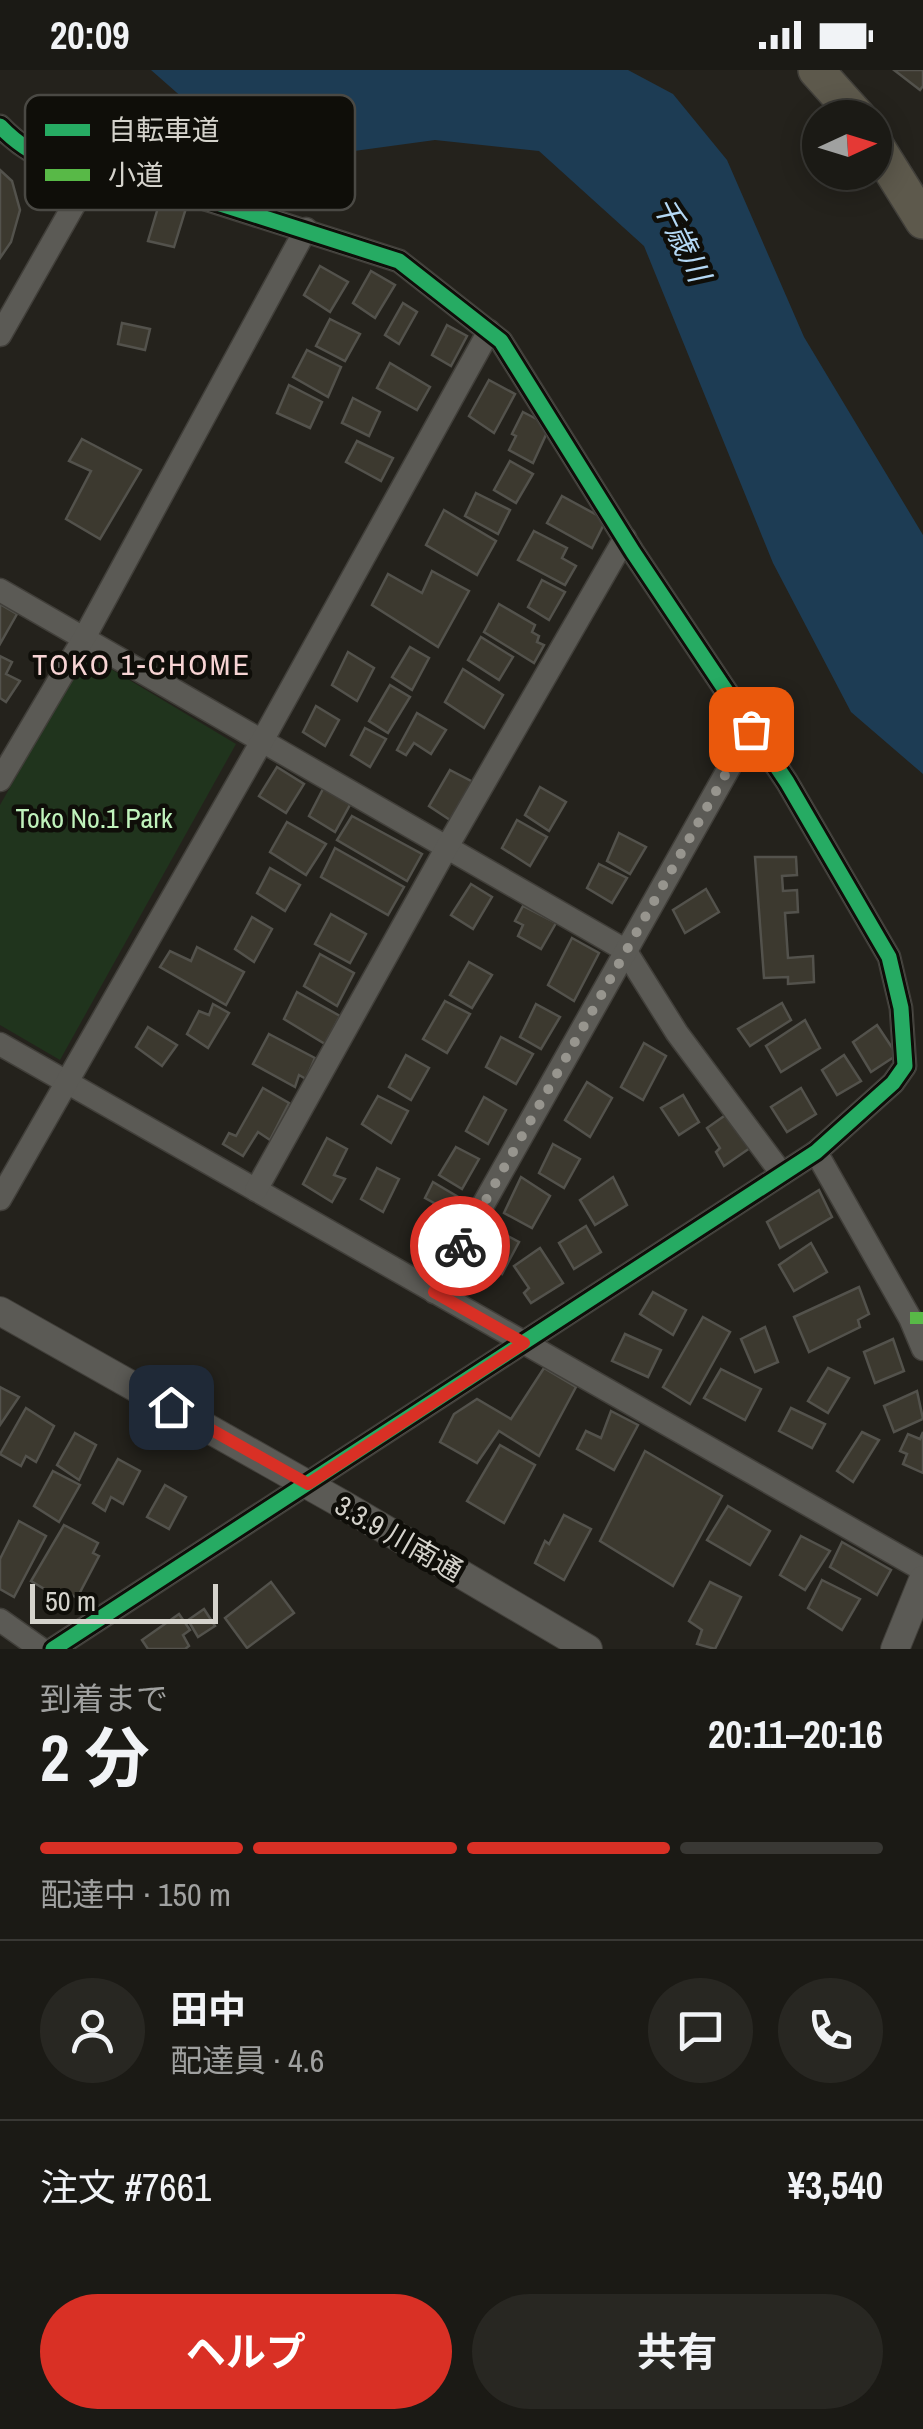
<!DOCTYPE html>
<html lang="ja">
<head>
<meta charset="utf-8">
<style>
  :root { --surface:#1b1a15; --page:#282722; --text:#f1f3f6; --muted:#a0a1a0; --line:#393834; --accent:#d93025 }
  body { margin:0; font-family:"Archivo Narrow","Noto Sans JP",sans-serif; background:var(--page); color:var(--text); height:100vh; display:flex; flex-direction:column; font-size:38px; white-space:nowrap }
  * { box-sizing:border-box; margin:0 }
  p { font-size:32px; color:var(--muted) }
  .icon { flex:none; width:55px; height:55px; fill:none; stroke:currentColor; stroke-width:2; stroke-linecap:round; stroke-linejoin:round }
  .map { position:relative; height:1579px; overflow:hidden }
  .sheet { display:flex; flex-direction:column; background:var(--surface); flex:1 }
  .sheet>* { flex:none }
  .needle { width:65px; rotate:86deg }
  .controls { position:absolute; left:802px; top:30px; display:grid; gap:20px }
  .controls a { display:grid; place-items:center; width:90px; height:90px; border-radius:50%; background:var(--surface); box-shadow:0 5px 25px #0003,0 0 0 2px var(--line); font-size:50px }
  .scale { position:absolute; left:30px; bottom:25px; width:188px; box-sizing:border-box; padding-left:10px; border:5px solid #d5d3cc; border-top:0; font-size:28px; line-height:35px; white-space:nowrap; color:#d5d3cc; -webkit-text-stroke:8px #0f0e09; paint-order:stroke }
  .pin { position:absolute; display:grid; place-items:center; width:85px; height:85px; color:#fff; margin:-42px; border-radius:20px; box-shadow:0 5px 15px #0006 }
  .courier { position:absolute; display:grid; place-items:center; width:100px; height:100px; margin:-50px; border:8px solid #d93025; border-radius:50%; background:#fff; color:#222; box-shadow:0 2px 12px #0007 }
  .headline em { font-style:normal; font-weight:700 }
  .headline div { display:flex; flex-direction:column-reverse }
  .headline { display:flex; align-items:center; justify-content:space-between; height:170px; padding:0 40px }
  h1 { font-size:65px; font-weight:700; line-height:75px }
  .bar { display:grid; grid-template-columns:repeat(4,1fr); gap:15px 10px; align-content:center; height:120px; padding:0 40px }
  .bar i { height:12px; border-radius:8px; background:var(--line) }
  .bar .on { background:var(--accent) }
  .bar p { grid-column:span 4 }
  .line { display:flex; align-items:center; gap:25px; padding:0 40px; border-top:2px solid var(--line) }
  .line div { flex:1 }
  .round { display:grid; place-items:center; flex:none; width:105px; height:105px; border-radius:52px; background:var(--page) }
  .button { display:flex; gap:20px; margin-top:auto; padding:20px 40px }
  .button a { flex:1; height:115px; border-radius:60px; background:var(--accent); color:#fff; font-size:40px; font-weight:700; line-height:115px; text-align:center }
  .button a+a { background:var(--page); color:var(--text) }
  .status { display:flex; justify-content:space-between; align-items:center; height:70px; padding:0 50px; background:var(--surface); direction:ltr }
  .status svg { height:28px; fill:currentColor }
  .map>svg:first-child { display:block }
  .green { fill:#20341d }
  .water { fill:#1d3c54 }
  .building { fill:#3c392f; stroke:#53524c; stroke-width:2.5 }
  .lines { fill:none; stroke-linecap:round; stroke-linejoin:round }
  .minor-casing { stroke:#413f3a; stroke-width:25 }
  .tertiary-casing { stroke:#413f3a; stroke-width:30 }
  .trunk-casing { stroke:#413f3a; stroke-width:38 }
  .minor { stroke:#5b5a55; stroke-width:22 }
  .tertiary { stroke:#5b5a55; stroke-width:28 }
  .trunk { stroke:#5d594c; stroke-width:35 }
  .quiet { stroke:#58b947; stroke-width:12; stroke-dasharray:25 12; stroke-linecap:butt }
  .cycleway-casing { stroke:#0f0e09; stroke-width:21 }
  .cycleway { stroke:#26ab63; stroke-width:15 }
  .done { stroke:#97958e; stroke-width:10; stroke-dasharray:0 18 }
  .route { stroke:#d93025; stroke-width:12 }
  .labels { text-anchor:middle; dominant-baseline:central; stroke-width:9; stroke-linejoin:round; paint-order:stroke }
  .park-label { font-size:28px; fill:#c0f3bc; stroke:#0f0e09 }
  .street-label { font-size:28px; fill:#d5d3cc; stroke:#0f0e09 }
  .water-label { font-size:30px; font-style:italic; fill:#b4d8f4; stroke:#0f0e09 }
  .neighbourhood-label { font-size:30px; letter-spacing:2.5px; fill:#f7d4d4; stroke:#0f0e09 }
  .key { fill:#0f0e09; stroke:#4a4944; stroke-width:2.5 }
  .key-label { font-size:28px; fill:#d5d3cc }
</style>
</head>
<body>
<div class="status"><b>20:09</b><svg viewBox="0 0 49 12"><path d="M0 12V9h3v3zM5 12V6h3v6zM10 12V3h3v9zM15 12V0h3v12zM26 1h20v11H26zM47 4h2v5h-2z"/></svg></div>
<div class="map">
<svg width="923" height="1579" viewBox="0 0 923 1579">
  <rect width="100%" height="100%" fill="#24221c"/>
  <polygon class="green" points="86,584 236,674 60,990 0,955 0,735"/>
  <polygon class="water" points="151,0 628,0 673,24 727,90 804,267 923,465 923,704 851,642 773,493 644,176 539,81 435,70 310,87 201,44"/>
  <g class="building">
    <polygon points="894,0 923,0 923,16 920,20"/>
    <polygon points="0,100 12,111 20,140 11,172 0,188"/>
    <polygon points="160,131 186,138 174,177 148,171"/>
    <polygon points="320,196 348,212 330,242 304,225"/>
    <polygon points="371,201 395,215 375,248 353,233"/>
    <polygon points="403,233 417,242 399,274 385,265"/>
    <polygon points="330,249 360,264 345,291 316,276"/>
    <polygon points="122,253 150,259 145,280 118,274"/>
    <polygon points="447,255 467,266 451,296 432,285"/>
    <polygon points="307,280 341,297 328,327 293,307"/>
    <polygon points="390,293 430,317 417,340 377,318"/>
    <polygon points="489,310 515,324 494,363 469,346"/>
    <polygon points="289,315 322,332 310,358 277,343"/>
    <polygon points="353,328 380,342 369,366 342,353"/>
    <polygon points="523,342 550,356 533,393 509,380 516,366 512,364"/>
    <polygon points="82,369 141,400 100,469 66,449 91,401 69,391"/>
    <polygon points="357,371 393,388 381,411 346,392"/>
    <polygon points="510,391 533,404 516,433 494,420"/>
    <polygon points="476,423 510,440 498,464 465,446"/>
    <polygon points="562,426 606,450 592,478 547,453"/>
    <polygon points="444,440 496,471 477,505 426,475"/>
    <polygon points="534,461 567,478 562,488 576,496 565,515 518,490"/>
    <polygon points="432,501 469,521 438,577 372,535 388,504 422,523"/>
    <polygon points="542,510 565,522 549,550 528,537"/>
    <polygon points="0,534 17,544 0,574"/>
    <polygon points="499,534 535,555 532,562 539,566 537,572 544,575 534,593 484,562"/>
    <polygon points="481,567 513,587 499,610 468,590"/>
    <polygon points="410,577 429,588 412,620 392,607"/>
    <polygon points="348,582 374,598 357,631 332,615"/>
    <polygon points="0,586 12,592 6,604 20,611 6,632 0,628"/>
    <polygon points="463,599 503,625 484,658 445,632"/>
    <polygon points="390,615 410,627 388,663 369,651"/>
    <polygon points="316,636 339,650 325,676 303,662"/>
    <polygon points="417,643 446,660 431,684 414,673 406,685 397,680"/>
    <polygon points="365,658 386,669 370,697 351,685"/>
    <polygon points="277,697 304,714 286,743 259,726"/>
    <polygon points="450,700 473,712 450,750 429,736"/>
    <polygon points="324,717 351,733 335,762 309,746"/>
    <polygon points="540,717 566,732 549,761 525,745"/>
    <polygon points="352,746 422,784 407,811 337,770"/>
    <polygon points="517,750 547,767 530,796 502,778"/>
    <polygon points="287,752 326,774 306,805 270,782"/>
    <polygon points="619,763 646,777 630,804 607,791"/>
    <polygon points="335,778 404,817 388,845 321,807"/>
    <polygon points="755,787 796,787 797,805 782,806 783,821 797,820 798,842 785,843 788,888 813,886 814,912 788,914 788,907 764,908"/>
    <polygon points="599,794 627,808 612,833 587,818"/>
    <polygon points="270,798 300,815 285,841 257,823"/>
    <polygon points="471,814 492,827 473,859 451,845"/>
    <polygon points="706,819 719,842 685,863 673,840"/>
    <polygon points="523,836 556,853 541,879 518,866 523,855 515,851"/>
    <polygon points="331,844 366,864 350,893 315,874"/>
    <polygon points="252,847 272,859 254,892 235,879"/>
    <polygon points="572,868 599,883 574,931 548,915"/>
    <polygon points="197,877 244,902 226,935 160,897 170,881 191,891"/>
    <polygon points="320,884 354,903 337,936 304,916"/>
    <polygon points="469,892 492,905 472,938 450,925"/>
    <polygon points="297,922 340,946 325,974 284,949"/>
    <polygon points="445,931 470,944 447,983 423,969"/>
    <polygon points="782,933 791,950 750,976 738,959"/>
    <polygon points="213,934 229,943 208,978 187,964 199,941 209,945"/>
    <polygon points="536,934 560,947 541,979 520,967"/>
    <polygon points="805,950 820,978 781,1002 766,976"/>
    <polygon points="877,955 897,985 871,1002 853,972"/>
    <polygon points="148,957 177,975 162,996 136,977"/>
    <polygon points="269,964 315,988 306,1009 299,1005 295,1017 253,994"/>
    <polygon points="501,967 533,984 516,1014 486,997"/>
    <polygon points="644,973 666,986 643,1030 621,1017"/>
    <polygon points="406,985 429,998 411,1030 389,1017"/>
    <polygon points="844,985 861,1011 837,1025 822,1000"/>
    <polygon points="587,1012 612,1028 590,1067 565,1050"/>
    <polygon points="263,1018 289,1033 270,1070 258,1062 243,1086 223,1074 229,1063 236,1066"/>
    <polygon points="801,1018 816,1044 787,1062 771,1037"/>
    <polygon points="683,1025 699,1052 679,1065 661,1038"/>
    <polygon points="378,1026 408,1041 391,1073 362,1054"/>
    <polygon points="484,1027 506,1040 488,1074 466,1061"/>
    <polygon points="727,1044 750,1078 724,1096 716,1082 720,1078 707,1058"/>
    <polygon points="327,1068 347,1079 334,1105 345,1109 332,1132 303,1114"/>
    <polygon points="553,1074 580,1089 564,1118 539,1103"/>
    <polygon points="456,1077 479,1089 462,1119 439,1105"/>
    <polygon points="377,1098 399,1109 383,1142 361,1129"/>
    <polygon points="521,1107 550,1126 532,1158 504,1143"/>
    <polygon points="613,1107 627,1135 595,1155 580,1130"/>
    <polygon points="433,1112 465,1131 442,1175 421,1162 434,1133 425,1128"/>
    <polygon points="819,1120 832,1147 780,1178 767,1152"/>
    <polygon points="586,1156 601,1182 574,1199 559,1173"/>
    <polygon points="491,1157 519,1172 502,1204 475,1191"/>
    <polygon points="811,1173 827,1202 794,1221 779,1195"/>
    <polygon points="540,1178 563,1213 531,1233 524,1223 529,1218 514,1196"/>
    <polygon points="859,1217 869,1244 858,1250 860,1257 809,1282 794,1247"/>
    <polygon points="653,1222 686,1240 673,1265 640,1244"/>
    <polygon points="703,1247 730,1262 690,1334 663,1317"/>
    <polygon points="765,1257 778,1292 755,1302 741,1269"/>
    <polygon points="625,1264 661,1280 648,1307 612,1291"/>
    <polygon points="893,1269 904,1301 875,1313 864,1282"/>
    <polygon points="544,1298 576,1317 539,1386 499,1361 477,1393 440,1372 454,1344 477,1329 511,1349"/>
    <polygon points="828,1298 849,1308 828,1343 808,1331"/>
    <polygon points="721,1299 761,1319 745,1350 704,1328"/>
    <polygon points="0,1317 19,1327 0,1355"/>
    <polygon points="917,1321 923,1349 894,1362 884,1336"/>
    <polygon points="26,1338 54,1356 36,1392 26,1386 21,1396 0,1384"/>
    <polygon points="791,1338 825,1354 812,1378 779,1361"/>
    <polygon points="611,1341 638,1355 614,1400 577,1379 586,1361 601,1368"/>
    <polygon points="862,1362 879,1370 853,1412 837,1401"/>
    <polygon points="923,1362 923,1403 903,1394 907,1384 900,1381 908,1364 920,1369"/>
    <polygon points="75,1363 96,1375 79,1410 57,1395"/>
    <polygon points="500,1375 535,1395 504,1453 467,1431"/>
    <polygon points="645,1381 722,1426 673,1516 600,1471"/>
    <polygon points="118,1389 140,1401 123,1434 111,1427 105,1441 93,1433"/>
    <polygon points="53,1401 80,1415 59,1452 34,1436"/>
    <polygon points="165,1415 186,1427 169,1459 147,1447"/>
    <polygon points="728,1436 770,1461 750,1495 707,1470"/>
    <polygon points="564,1445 591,1459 564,1510 535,1493 545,1471 549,1474"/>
    <polygon points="19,1451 46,1466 14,1527 0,1519 0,1489"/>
    <polygon points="64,1455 98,1473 93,1483 99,1486 77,1528 67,1522 63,1530 31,1511"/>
    <polygon points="801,1466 830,1481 805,1520 780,1505"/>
    <polygon points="842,1472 891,1500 877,1525 830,1497"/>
    <polygon points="822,1510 860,1529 842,1560 808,1538"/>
    <polygon points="271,1512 294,1543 247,1578 225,1548"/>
    <polygon points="710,1512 741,1527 715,1579 697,1574 702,1560 689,1551"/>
    <polygon points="204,1539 215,1556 198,1567 188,1550"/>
    <polygon points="179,1544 190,1560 183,1565 189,1576 185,1579 148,1579 142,1570"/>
  </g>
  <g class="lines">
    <defs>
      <g id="minor">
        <path d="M0 56C36 94 82 105 133 106L399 191 501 271 633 482 787 712 889 887 901 938 905 996 893 1013 816 1082 53 1579"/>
        <polyline points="0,265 91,105"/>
        <polyline points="0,520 625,880 677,963 782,1104"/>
        <polyline points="0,710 84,568 306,159"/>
        <polyline points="0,974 923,1500"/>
        <polyline points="816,1082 910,1248 923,1279"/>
        <polyline points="256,1120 447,777 625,468"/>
        <polyline points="0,1129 262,671 489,261"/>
        <polyline points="434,1222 751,659"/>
        <polyline points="0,1550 41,1579"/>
      </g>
      <g id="tertiary">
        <polyline points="0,1241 342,1434 588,1579"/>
        <polyline points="895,1579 923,1510"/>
      </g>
      <g id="trunk">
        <polyline points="816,0 859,48"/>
        <polyline points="875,74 923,151"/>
      </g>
    </defs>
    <use href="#minor" class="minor-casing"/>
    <use href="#tertiary" class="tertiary-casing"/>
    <use href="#trunk" class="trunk-casing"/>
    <use href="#minor" class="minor"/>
    <use href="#tertiary" class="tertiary"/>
    <use href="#trunk" class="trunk"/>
    <polyline class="quiet" points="910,1248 923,1248"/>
    <defs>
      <path id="cycleway" d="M0 56C36 94 82 105 133 106L399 191 501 271 633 482 787 712 889 887 901 938 905 996 893 1013 816 1082 53 1579"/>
    </defs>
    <use href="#cycleway" class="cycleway-casing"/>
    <use href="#cycleway" class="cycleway"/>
  </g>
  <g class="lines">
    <polyline class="done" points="460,1176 751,659"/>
    <polyline class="route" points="171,1337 308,1414 524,1273 434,1222 460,1176"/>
  </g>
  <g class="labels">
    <g class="park-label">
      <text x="94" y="748">Toko No.1 Park</text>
    </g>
    <g class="street-label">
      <text transform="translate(399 1468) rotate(30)">3.3.9 川南通</text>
    </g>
    <g class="water-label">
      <text transform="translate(682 169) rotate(64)">千歳川</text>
    </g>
    <g class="neighbourhood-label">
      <text x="142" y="594">TOKO 1-CHOME</text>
    </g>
  </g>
  <rect x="25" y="25" width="330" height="115" rx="15" class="key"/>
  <rect x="45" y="54" width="45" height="12" fill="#26ab63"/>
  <rect x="45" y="99" width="45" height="12" fill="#58b947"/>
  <g class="key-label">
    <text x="108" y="70">自転車道</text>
    <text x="108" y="115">小道</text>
  </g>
</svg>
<div class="controls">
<a><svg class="needle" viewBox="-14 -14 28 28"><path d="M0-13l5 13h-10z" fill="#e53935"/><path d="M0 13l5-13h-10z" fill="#a0a1a0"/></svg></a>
</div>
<div class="scale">50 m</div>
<div class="pin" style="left:751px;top:659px;background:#ea580c"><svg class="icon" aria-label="bag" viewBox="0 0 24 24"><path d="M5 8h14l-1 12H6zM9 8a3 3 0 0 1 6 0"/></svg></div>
<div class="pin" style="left:171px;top:1337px;background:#1f2937"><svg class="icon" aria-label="home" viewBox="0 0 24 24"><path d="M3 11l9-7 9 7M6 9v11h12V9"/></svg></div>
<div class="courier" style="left:460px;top:1176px"><svg class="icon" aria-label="bike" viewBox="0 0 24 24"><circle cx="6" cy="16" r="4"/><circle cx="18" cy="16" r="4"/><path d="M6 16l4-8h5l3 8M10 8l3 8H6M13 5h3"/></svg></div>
</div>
<section class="sheet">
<div class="headline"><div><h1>2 分</h1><p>到着まで</p></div><em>20:11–20:16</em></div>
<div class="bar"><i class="on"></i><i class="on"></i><i class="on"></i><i></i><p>配達中 · 150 m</p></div>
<div class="line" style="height:180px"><a class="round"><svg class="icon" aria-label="person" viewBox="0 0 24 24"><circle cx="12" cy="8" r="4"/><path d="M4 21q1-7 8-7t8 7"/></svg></a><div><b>田中</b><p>配達員 · 4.6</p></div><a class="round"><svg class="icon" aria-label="chat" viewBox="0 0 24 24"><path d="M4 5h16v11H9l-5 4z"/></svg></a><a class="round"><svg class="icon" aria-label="phone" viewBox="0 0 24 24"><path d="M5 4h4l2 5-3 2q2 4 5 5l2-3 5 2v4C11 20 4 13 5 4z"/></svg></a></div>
<div class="line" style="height:130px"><div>注文 #7661</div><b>¥3,540</b></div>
<div class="button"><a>ヘルプ</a><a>共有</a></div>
</section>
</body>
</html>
